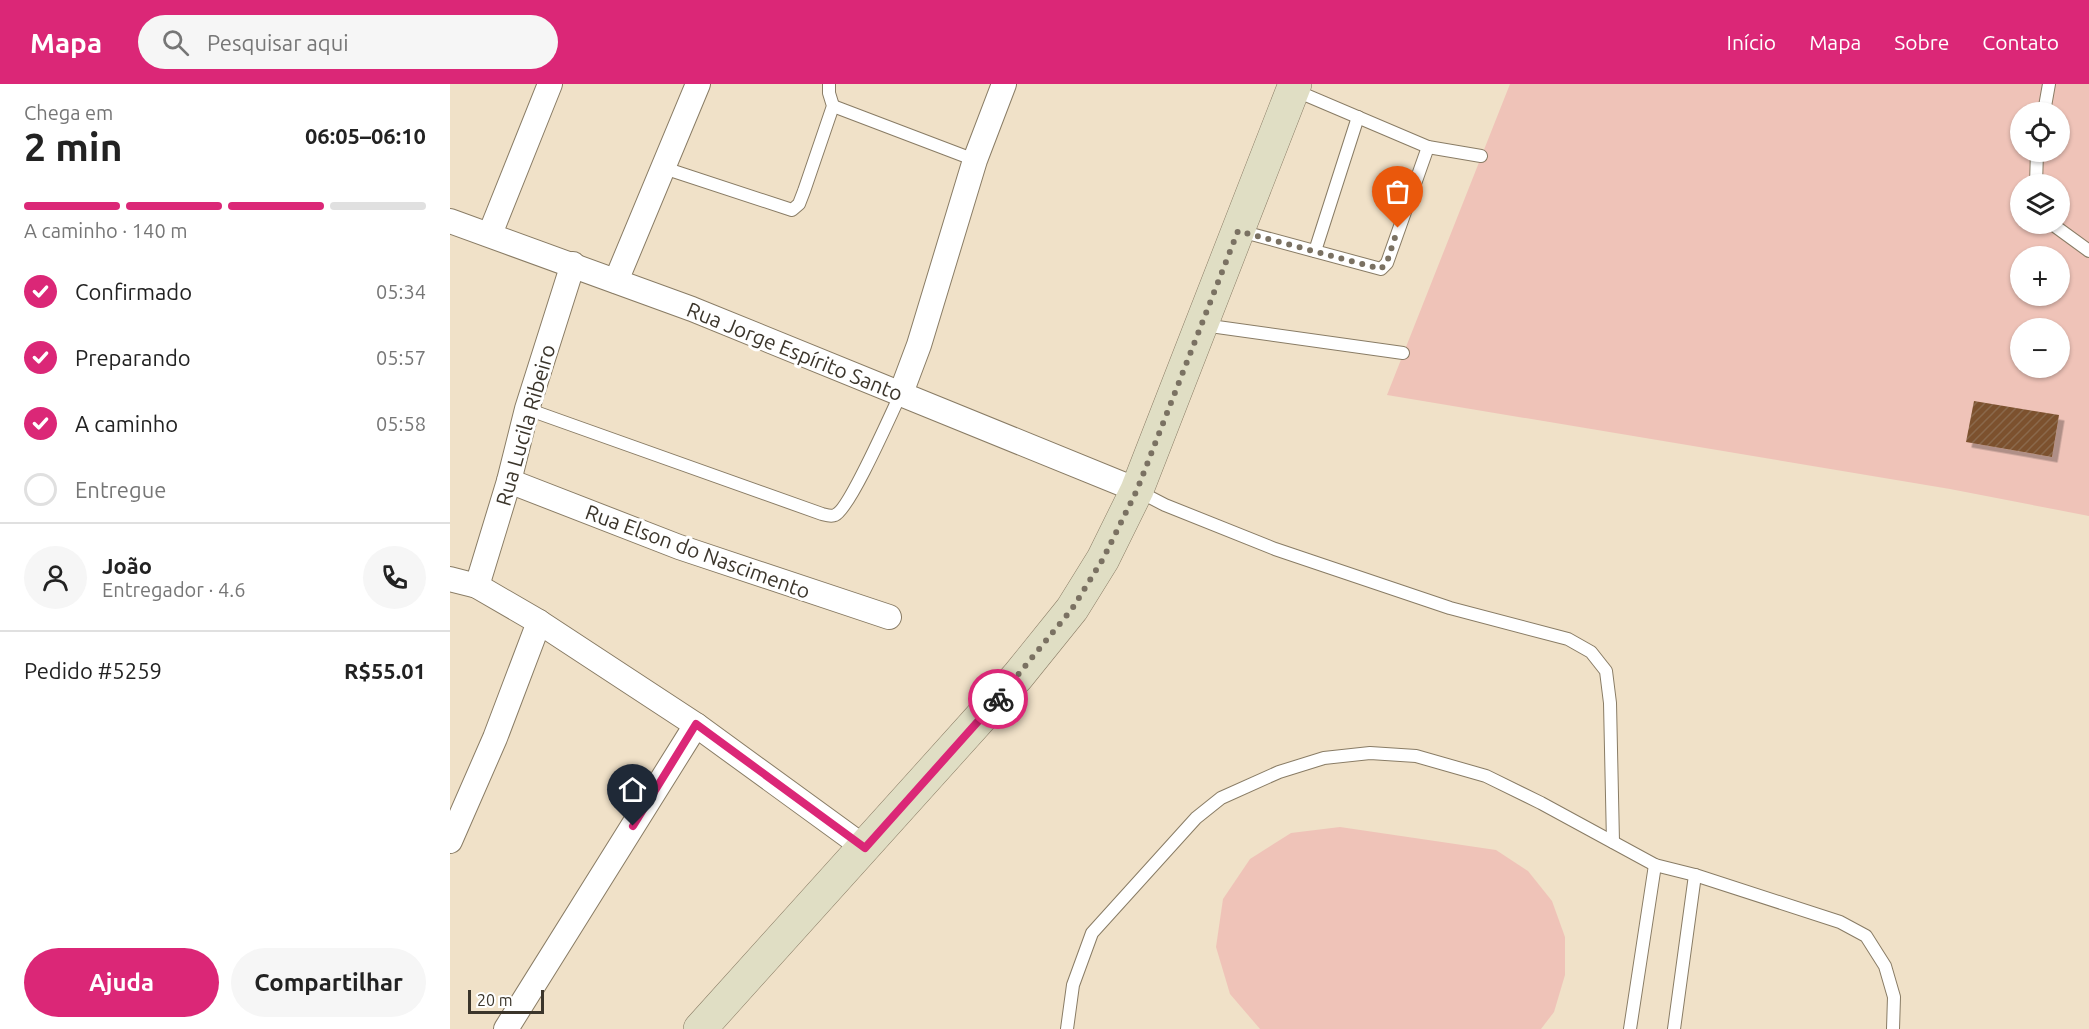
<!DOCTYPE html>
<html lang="pt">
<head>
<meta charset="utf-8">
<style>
  :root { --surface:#fff; --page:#f6f6f6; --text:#222; --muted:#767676; --line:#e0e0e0; --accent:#db2777 }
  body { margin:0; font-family:Ubuntu,sans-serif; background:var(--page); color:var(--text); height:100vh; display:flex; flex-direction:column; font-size:22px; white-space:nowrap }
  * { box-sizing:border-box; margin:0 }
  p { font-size:20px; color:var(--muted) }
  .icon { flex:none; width:33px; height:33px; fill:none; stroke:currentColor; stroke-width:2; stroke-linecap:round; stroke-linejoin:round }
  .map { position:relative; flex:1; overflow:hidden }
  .details { display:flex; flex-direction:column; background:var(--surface); width:450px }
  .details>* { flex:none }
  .buttons { position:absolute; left:1560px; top:18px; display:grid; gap:12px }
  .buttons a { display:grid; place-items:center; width:60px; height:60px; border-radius:50%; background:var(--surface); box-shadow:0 2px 4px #0004; font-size:30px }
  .scale { position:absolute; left:18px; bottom:15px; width:76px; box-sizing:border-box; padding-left:6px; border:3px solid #3b352b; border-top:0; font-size:16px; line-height:21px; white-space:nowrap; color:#3b352b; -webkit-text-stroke:4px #fff; paint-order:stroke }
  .pin { position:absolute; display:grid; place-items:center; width:51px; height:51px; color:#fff; margin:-62px -26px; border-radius:50% 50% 50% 0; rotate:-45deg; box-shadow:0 0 6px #0007 }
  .pin .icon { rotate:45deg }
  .courier { position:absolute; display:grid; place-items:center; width:60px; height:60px; margin:-30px; border:4px solid #db2777; border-radius:50%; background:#fff; color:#222; box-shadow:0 2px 8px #0007 }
  .headline em { font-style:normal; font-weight:600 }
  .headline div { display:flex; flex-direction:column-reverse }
  .headline { display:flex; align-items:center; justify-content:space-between; height:102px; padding:0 24px }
  h1 { font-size:39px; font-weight:600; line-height:45px }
  .bar { display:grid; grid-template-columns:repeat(4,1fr); gap:9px 6px; align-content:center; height:72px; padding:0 24px }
  .bar i { height:8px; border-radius:4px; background:var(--line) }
  .bar .active { background:var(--accent) }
  .bar p { grid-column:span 4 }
  .line { display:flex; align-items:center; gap:15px; padding:0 24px; border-top:2px solid var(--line) }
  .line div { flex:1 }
  .round { display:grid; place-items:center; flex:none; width:63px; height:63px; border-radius:32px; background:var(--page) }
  ol { padding:0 24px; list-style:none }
  li { display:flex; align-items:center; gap:18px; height:66px }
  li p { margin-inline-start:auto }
  li .icon { padding:6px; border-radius:50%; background:var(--accent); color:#fff; stroke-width:4 }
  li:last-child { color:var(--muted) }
  li i { width:33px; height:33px; border:3px solid var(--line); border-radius:50% }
  .action { display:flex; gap:12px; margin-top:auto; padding:12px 24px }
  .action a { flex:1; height:69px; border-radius:36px; background:var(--accent); color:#fff; font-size:24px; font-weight:600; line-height:69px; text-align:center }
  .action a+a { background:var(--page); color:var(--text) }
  header { display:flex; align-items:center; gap:36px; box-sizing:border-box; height:84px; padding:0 30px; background:var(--accent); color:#fff }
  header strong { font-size:28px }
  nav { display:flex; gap:33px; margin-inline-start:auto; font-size:21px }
  .search { width:420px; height:54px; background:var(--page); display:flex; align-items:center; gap:15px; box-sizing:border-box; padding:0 21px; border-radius:33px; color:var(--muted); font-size:22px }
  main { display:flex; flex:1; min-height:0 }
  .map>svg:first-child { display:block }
  .pitch { fill:#efc3b8; fill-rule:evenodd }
  .building { fill:url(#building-hatch); filter:url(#shadow) }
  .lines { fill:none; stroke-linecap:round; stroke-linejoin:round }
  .lane-casing { stroke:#897c65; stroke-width:14 }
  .street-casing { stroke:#897c65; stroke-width:26 }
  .secondary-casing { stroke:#897c65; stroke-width:34 }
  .lane { stroke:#fff; stroke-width:12 }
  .street { stroke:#fff; stroke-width:24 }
  .secondary { stroke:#e0dec4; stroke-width:33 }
  .done { stroke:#7a7162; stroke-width:6; stroke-dasharray:0 10.8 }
  .route { stroke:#db2777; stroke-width:8 }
  .labels { text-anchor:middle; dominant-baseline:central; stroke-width:6; stroke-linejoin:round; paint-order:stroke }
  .street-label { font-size:21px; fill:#3b352b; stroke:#fff }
</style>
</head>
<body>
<header>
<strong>Mapa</strong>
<div class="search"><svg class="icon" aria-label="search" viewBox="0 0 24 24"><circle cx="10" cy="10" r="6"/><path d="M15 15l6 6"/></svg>Pesquisar aqui</div>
<nav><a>Início</a><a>Mapa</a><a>Sobre</a><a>Contato</a></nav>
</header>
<main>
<section class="details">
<div class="headline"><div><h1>2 min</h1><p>Chega em</p></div><em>06:05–06:10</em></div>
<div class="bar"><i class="active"></i><i class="active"></i><i class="active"></i><i></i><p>A caminho · 140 m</p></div>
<ol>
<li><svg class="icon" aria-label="check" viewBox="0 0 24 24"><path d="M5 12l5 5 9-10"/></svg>Confirmado<p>05:34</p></li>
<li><svg class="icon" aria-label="check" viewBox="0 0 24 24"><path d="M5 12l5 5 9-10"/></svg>Preparando<p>05:57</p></li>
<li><svg class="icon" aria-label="check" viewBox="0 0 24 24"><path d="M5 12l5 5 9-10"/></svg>A caminho<p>05:58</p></li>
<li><i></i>Entregue</li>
</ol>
<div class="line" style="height:108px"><a class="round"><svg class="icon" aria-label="person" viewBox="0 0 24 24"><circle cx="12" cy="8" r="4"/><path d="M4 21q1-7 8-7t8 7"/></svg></a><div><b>João</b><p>Entregador · 4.6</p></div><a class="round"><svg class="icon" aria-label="phone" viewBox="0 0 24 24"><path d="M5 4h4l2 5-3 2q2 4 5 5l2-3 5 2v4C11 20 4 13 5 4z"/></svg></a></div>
<div class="line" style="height:78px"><div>Pedido #5259</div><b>R$55.01</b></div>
<div class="action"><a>Ajuda</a><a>Compartilhar</a></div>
</section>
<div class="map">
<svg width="1639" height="945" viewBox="0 0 1639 945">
  <defs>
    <pattern id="building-hatch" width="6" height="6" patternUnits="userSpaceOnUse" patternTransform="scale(1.5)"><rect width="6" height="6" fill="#7b512e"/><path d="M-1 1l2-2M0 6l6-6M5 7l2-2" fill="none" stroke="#8a684b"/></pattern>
    <filter id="shadow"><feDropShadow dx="5.5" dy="5.5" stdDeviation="0" flood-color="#0004"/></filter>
  </defs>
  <rect width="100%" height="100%" fill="#f0e1c8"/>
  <g class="pitch">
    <path d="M1060 0H1639V432L1500 405 937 311ZM1570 28H1610V68H1570ZM1570 100H1610V140H1570ZM1570 172H1610V212H1570ZM1570 244H1610V284H1570Z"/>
    <polygon points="890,743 1046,766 1078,787 1102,817 1115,853 1115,891 1104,928 1091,945 810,945 780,910 766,863 773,815 800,775 841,749"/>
  </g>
  <polygon class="building" points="1524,317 1609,331 1602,373 1516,358"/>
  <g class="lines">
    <defs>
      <g id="lane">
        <polyline points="844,6 978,63 1031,72"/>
        <polyline points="383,22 525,76"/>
        <polyline points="1594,28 1599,0"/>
        <polyline points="214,84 342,126 349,120 354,107 383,22 379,9 379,0"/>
        <polyline points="1586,100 1587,68"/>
        <polyline points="1602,140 1639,167"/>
        <polyline points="790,147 931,185 937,179 978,63"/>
        <polyline points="865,167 908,33"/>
        <polyline points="753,241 953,269"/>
        <path d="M77 325 372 430C376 431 381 433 385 431 399 426 442 328 451 309"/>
        <polyline points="688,407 715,421 825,465 1000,524 1118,555 1141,568 1156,587 1160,619 1163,758"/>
        <polyline points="617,945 623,901 642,849 746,734 771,714 829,688 874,674 920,669 966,672 1036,692 1091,719 1205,781 1245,791 1390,838 1416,852 1435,882 1444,913 1443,945"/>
        <polyline points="1180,945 1205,781"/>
        <polyline points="1224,945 1245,791"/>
      </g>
      <g id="street">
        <polyline points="0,137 242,225 687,406"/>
        <polyline points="40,150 100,0"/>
        <polyline points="166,197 248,0"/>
        <polyline points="451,309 469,261 525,76 554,0"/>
        <polyline points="59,397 229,463 439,533"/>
        <polyline points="0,495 27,502 89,538 246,641 415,764"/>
        <polyline points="27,502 59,397 77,325 123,180"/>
        <polyline points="0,757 45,654 89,538"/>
        <polyline points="56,945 246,641"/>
      </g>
      <polyline id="secondary" points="250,945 568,592 622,525 653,475 687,406 845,0"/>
    </defs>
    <use href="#lane" class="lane-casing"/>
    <use href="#street" class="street-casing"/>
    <use href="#secondary" class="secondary-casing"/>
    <use href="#lane" class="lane"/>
    <use href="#street" class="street"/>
    <use href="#secondary" class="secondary"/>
  </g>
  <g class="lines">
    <polyline class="done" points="548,615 622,525 653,475 687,406 788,147 931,185 937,178 948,144"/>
    <polyline class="route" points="183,742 246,640 415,764 548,615"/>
  </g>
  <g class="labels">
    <g class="street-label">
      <text transform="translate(345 267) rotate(22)">Rua Jorge Espírito Santo</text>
      <text transform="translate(75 341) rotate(-74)">Rua Lucila Ribeiro</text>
      <text transform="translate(248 467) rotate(20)">Rua Elson do Nascimento</text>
    </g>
  </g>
</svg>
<div class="buttons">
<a><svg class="icon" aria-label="locate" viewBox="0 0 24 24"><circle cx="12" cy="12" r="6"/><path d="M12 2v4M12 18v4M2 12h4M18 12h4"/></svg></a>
<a><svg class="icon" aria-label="layers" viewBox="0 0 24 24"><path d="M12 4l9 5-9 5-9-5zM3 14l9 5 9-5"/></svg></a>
<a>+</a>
<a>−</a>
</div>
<div class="scale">20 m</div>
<div class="pin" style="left:948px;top:144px;background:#ea580c"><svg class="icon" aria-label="bag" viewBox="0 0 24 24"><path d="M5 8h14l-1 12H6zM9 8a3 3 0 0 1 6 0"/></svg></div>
<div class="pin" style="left:183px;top:742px;background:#1f2937"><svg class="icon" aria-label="home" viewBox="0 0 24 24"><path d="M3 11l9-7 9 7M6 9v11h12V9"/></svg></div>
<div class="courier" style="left:548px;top:615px"><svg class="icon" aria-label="bike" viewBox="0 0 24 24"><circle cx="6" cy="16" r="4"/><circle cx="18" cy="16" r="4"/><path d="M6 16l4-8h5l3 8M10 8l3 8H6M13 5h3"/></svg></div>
</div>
</main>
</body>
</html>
